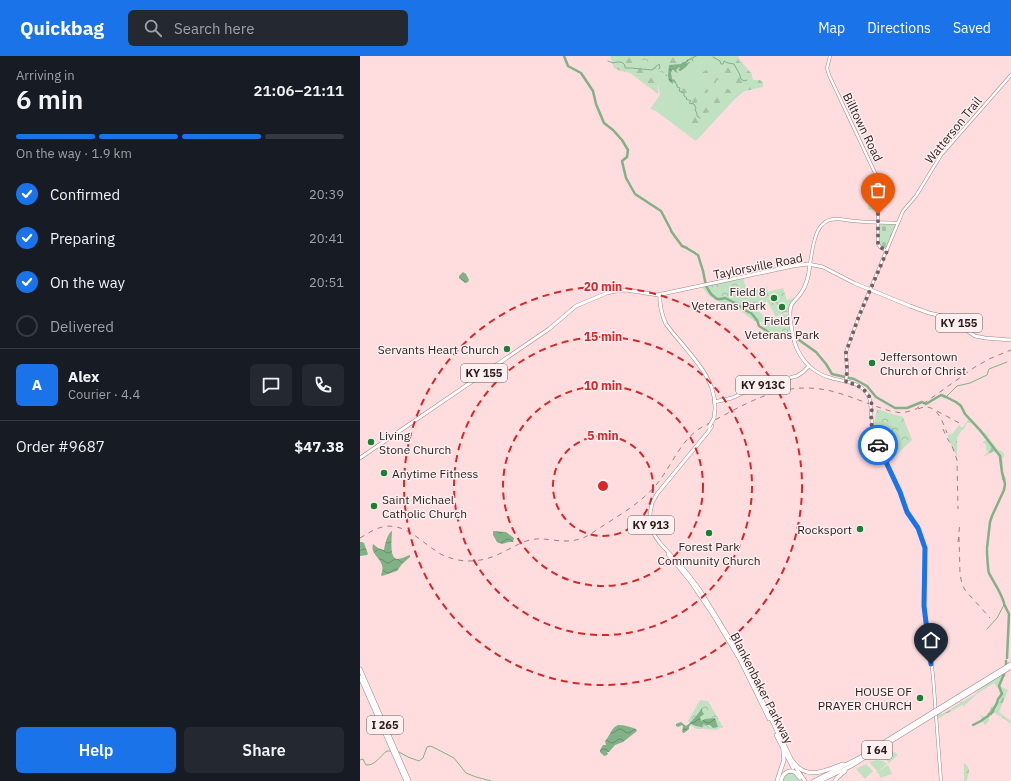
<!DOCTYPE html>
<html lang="en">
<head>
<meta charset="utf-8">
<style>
  :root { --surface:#171b24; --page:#242831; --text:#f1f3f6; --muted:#9ea1a6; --line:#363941; --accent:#1a73e8 }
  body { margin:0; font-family:"IBM Plex Sans",sans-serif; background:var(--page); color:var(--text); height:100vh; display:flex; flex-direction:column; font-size:15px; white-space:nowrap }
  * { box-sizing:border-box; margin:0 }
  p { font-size:13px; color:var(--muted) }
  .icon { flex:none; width:22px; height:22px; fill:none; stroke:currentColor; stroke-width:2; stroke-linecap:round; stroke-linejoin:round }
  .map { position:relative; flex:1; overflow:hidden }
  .panel { display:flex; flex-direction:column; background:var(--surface); width:360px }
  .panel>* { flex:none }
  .pin { position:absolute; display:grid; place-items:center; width:34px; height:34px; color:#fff; margin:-41px -17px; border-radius:50% 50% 50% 0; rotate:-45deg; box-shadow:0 0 4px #0007 }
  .pin .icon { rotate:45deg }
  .courier { position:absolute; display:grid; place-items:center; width:40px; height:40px; margin:-20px; border:3px solid #1a73e8; border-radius:50%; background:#fff; color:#222; box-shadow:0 1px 5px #0007 }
  .overview em { font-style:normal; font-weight:600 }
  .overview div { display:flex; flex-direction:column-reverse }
  .overview { display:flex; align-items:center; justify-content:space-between; height:68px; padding:0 16px }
  h1 { font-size:26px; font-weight:600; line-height:30px }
  .bar { display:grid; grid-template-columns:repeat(4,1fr); gap:6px 4px; align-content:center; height:48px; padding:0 16px }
  .bar i { height:5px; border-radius:3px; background:var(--line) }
  .bar .current { background:var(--accent) }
  .bar p { grid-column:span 4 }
  .line { display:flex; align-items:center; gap:10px; padding:0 16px; border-top:1px solid var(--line) }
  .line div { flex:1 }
  .round { display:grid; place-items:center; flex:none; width:42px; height:42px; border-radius:6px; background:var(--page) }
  ol { padding:0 16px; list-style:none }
  li { display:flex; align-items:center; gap:12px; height:44px }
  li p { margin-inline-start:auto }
  li .icon { padding:4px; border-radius:50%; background:var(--accent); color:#fff; stroke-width:4 }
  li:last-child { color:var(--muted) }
  li i { width:22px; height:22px; border:2px solid var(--line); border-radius:50% }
  .cta { display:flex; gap:8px; margin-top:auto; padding:8px 16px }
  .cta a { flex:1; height:46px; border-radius:6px; background:var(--accent); color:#fff; font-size:16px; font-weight:600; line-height:46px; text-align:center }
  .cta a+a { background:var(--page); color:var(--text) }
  header { display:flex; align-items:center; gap:24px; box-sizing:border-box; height:56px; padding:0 20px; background:var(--accent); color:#fff }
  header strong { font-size:19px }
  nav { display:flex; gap:22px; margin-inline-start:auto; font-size:14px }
  .search { width:280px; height:36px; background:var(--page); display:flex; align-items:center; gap:10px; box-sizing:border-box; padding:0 14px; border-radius:6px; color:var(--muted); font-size:15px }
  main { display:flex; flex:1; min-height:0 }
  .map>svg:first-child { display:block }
  .grass { fill:#c1e1c3 }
  .forest { fill:url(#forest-firs) }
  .cemetery { fill:url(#cemetery-stones) }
  .park { fill:url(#park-crowns) }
  .water { fill:url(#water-waves) }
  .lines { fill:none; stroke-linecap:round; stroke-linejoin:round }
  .stream { stroke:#81b186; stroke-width:1 }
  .river { stroke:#81b186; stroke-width:2.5 }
  .secondary-casing { stroke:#a48486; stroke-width:3.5 }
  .primary-casing { stroke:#a48486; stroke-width:4 }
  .motorway-casing { stroke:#a48486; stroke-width:4.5 }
  .secondary { stroke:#fff; stroke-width:2.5 }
  .primary { stroke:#fff; stroke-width:3 }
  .motorway { stroke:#fff; stroke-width:3.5 }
  .rail { stroke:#9b8284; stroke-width:1; stroke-dasharray:5 5; stroke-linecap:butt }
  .secondary-bridge-casing { stroke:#a48486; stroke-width:3.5; stroke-linecap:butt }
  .primary-bridge-casing { stroke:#a48486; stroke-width:4; stroke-linecap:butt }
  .motorway-bridge-casing { stroke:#a48486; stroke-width:4.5; stroke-linecap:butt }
  .secondary-bridge { stroke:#fff; stroke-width:2.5 }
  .primary-bridge { stroke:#fff; stroke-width:3 }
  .motorway-bridge { stroke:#fff; stroke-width:3.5 }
  .done { stroke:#756061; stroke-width:4; stroke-dasharray:0 7.2 }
  .route { stroke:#1a73e8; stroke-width:5 }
  .ring { fill:none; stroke:#d62828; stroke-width:2; stroke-dasharray:7 5 }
  .poi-dot { fill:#1b8034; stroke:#feeff0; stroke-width:1.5 }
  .labels { text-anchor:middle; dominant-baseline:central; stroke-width:3; stroke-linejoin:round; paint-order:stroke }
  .shield { fill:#feeff0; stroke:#6a5c5d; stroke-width:1 }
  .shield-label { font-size:11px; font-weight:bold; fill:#2a1d1e }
  .street-label { font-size:12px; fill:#2a1d1e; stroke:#feeff0 }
  .poi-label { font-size:12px; fill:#2a1d1e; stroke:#feeff0; text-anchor:end }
  .centre { fill:#d62828; stroke:#feeff0; stroke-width:2 }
  .ring-label { font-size:12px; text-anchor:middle; font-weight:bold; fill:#d62828; stroke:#feeff0; stroke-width:3; stroke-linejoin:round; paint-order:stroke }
</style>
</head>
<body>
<header>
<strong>Quickbag</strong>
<div class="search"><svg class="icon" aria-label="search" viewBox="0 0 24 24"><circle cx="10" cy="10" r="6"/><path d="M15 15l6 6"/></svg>Search here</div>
<nav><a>Map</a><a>Directions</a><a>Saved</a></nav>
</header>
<main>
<section class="panel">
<div class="overview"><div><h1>6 min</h1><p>Arriving in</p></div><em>21:06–21:11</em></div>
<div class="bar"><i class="current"></i><i class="current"></i><i class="current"></i><i></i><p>On the way · 1.9 km</p></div>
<ol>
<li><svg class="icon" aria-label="check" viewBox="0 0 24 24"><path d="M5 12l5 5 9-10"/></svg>Confirmed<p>20:39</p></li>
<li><svg class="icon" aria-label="check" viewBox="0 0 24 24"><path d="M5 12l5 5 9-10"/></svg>Preparing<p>20:41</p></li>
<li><svg class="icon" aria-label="check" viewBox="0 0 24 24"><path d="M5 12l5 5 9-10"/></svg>On the way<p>20:51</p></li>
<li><i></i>Delivered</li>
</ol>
<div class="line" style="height:72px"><b class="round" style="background:var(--accent);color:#fff">A</b><div><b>Alex</b><p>Courier · 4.4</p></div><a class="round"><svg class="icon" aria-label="chat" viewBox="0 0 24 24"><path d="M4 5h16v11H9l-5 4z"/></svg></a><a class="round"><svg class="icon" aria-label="phone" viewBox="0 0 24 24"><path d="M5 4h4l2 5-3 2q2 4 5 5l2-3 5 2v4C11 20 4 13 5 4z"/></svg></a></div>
<div class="line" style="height:52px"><div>Order #9687</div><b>$47.38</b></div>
<div class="cta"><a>Help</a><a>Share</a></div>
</section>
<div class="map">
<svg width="651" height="725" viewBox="0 0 651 725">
  <defs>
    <pattern id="forest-firs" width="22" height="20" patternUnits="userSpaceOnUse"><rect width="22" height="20" fill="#c1e1c3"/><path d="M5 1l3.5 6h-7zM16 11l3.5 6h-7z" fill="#a6c1a7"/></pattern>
    <pattern id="cemetery-stones" width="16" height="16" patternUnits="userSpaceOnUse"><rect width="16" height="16" fill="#c1e1c3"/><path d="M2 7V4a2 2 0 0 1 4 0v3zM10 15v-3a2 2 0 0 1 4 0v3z" fill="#a6c1a7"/></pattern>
    <pattern id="park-crowns" width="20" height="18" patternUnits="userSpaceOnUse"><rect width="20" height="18" fill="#c1e1c3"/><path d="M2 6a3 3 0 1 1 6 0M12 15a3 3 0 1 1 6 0" fill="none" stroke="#a6c1a7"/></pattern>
    <pattern id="water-waves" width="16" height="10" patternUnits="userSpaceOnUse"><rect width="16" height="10" fill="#81b186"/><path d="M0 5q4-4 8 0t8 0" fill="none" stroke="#6a8f6d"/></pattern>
  </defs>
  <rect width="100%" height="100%" fill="#ffdcde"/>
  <g class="grass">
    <polygon points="300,0 379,0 378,1 392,19 373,45 336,85 296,55 290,53 300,39 296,16"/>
    <path d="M525 695C531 694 534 695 538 699L529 707 521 698Z"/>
    <polygon points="517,704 523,705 527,708 518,716 528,709 532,718 520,722 519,718 516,716 518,716 509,706"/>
    <polygon points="506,708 513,715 505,723 496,713"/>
    <polygon points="431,716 436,718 441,725 422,725 423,720"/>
  </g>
  <g class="forest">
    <polygon points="250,0 307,0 308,2 323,0 334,0 325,6 322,6 320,8 309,9 307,11 302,10 298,17 298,38 270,17 261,15 254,12"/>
    <polygon points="369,1 374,1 377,3 392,18 392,21 393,24 400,24 403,27 403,31 385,35 382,37 363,53 376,37 377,31 367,25 357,24 352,33 346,37 344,37 353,23 362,13 366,4"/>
    <polygon points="347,14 348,17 342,26 340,26 338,22 338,19 340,17"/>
    <path d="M305 20 307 21V24L312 28H314L312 23H314L318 25 320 30 324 32 330 41H336L338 42V44L336 46 338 47C343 45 348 43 353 40 360 35 362 29 372 35L368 42 358 51 355 52 352 55 346 57 343 62 341 69 337 71 334 75 329 71 332 64V61L333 60H335V58L325 47 307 33Z"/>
    <path d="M609 361C615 367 620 374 628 379V381L638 394C641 395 644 396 644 400L642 402 643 418 646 422V425L642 424 638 398 634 395 626 400H624L628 396 626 393V389L623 386 626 384V383L611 367H607L604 373 601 375 597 382V401L588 382V379L593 377 599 369 601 371H603L608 364 607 362Z"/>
    <path d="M648 618C643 621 641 625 640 630L648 634 639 656 651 665V668L640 660 637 659 635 656 629 661V664L625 670 622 662 619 658 624 661C628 660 630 655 631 651L635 648 640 639 639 634 634 627 617 638 604 650 602 649 579 662 578 663 576 661 578 658C586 658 589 654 595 650 601 646 608 643 614 639 623 630 635 620 648 618Z"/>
    <path d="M604 707C612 713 608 717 607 725H604Z"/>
  </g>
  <g class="cemetery">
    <polygon points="508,141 517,142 517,154 508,154"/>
    <polygon points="519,167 536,168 526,194 520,189"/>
  </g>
  <g class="park">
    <polygon points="271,0 300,0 297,5 296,16 282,4"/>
    <path d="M383 222 386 232 389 235 407 231 408 236 423 232 427 244 437 241 429 256 421 258 416 261 407 245 398 255 409 264C405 265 401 267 397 266 391 264 386 258 381 255 368 248 351 246 343 232L344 230Z"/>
    <polygon points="424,258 429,258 431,279 424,276 414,278 404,272 402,268 408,266"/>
    <polygon points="517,353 529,357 543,361 552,384 528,407 513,372"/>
    <polygon points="340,644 348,645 363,671 356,674 344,673 337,673 333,671 328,665"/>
  </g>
  <g class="water">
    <path d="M335 0H337L328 5 326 8 329 6H330L326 11 320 15 318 14 320 12 319 11 316 14 318 17 314 15V14H312L311 17 313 28 309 25 308 20H306L305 17 299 15C302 15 305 16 306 19L308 20 309 9 321 8 323 6H325L327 4Z"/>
    <polygon points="103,216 106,218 109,224 108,226 105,227 99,222 99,220"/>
    <path d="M32 475C32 481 29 502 37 503 42 503 46 500 50 499V501L42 508 37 515 22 520 21 519C28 504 9 500 13 488L18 492 24 494C25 488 27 478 32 475Z"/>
    <polygon points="133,475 146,476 154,482 153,486 149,486 142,488 137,486 133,479"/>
    <polygon points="0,486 2,486 4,487 8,498 7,499 0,500"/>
    <path d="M342 652V655L344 658 340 661 341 665 345 663 355 662 358 671 353 672 350 669H346L343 668 342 671 336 670 331 668 329 671V673L324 677 322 676 323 671 322 669 318 671 316 670V668L321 666 326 670C331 667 339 657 342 652Z"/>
    <path d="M258 669C265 669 270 671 276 673L277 675 263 686 255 689 249 696H247L248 698 247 699 244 700 240 696V694L243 689H246L245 685C250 680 251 672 258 669Z"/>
  </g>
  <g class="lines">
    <g class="stream">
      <polyline points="353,1 360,5 361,8 363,8 364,5 368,7 374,8 379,17 381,23 384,25 387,24"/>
      <polyline points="332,3 333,5"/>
      <path d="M248 5 253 7C255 6 262 5 264 8 265 9 265 11 265 12H271L292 14 299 8 300 11 299 13"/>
      <polyline points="312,24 315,25 315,26 317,29 317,31 320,32 319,35 324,37 324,40 327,42 326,43 331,45 329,47 334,48 336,52 335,54 337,57 337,60 340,62"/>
      <polyline points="586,341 597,330 610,327 627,319 629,313 647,306"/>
      <polyline points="627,573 637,562 644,549"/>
      <polyline points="39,696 48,701 59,705 63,702 67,691 70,690 73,691 94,702 106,717 116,721 131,725"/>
      <path d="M0 704 3 703 6 709C15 710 20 700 27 695H31"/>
    </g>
    <g class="river">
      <polyline points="204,0 208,10 221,17 233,35 236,48 244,67 253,74 262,84 268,94 267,101 262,105 266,122 275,138 301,155 311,174"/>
      <polyline points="311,175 322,190 327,192"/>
      <polyline points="328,193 335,197"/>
      <polyline points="336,198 338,199 343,215 346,230 351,238 357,243 361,243 365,242 377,248 383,253 391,257 397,264 399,270 413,279 424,277 439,284 456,296 466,308 472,318 494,323 507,330 516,341 535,352 547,352 562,346 566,348 581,339 586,341 596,346 601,350 605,358 620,374 640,400 642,416 645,428 644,434 632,460 630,466 627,492"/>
      <path d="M627 494C627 498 628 515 629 517 634 527 641 536 644 547"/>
      <polyline points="644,548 649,558 647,602"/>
      <polyline points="646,609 646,605"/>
      <polyline points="622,664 628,660 629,658 631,658 637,647 638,643 642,638 639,630 644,618"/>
      <polyline points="613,669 621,665"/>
    </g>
    <defs>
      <g id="secondary">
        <polyline points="470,0 467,12 469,19 516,119 518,127 518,188 520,191 527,195"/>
        <path d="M450 208C453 192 454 162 477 163 483 163 489 165 495 165 509 167 524 166 538 167"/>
        <path d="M449 310C455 315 461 319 468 321 485 327 503 324 510 344"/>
        <polyline points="486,326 487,315 486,296 499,260 543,155 556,140 581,99 651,19"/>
        <polyline points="511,355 512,371 515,381 540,436 547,456 558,472 565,492 564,550 573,620 581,725"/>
      </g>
      <g id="primary">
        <path d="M300 238C299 247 302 260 306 268 326 296 362 323 354 362"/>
        <path d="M354 346 372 342 398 330 437 320 443 316 449 310C437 298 433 285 431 268 430 262 429 256 431 250 433 245 438 242 441 237 447 229 449 219 450 208"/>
        <polyline points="352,370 348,376 297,438 292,447 290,458 291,469 295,480 300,487 327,517 340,534 375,591 386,609 419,680"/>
        <polyline points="0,402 189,273 216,250 247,237 256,235 266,234 298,239 302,238 433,210 448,208 463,211 494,227 550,250 569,257 592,262 606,274 615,280 625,282 651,284"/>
        <polyline points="308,498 330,525 353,559 380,604 409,663"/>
        <polyline points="416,679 433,712"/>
        <polyline points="434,709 445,725"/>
      </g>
      <g id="motorway">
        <polyline points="0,613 49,725"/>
        <polyline points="0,621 46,725"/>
        <polyline points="578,653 651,608"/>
        <polyline points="578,656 651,611"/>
        <path d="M419 680C424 687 427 695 431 703 445 725 463 716 483 708"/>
        <polyline points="417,725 424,704 423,693"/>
        <path d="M421 725C422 718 429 712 436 717 437 719 439 721 440 722"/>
        <polyline points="454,725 499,702 573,656"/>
        <polyline points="460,725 491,710 573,659"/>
        <polyline points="475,725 478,721 485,715"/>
      </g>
    </defs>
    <use href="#secondary" class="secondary-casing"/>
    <use href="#primary" class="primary-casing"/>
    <use href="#motorway" class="motorway-casing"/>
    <use href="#secondary" class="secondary"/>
    <use href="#primary" class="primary"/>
    <use href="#motorway" class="motorway"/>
    <g class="rail">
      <path d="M558 353C576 345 582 364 587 377"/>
      <polyline points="577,355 603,369"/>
      <polyline points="583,373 587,382 592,390 597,404 598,453"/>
      <polyline points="599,481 600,518 602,528 605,534 630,562"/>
      <path d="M0 482C7 478 14 473 22 471 44 466 59 484 76 495 82 500 90 502 98 504 115 507 131 503 145 495 154 491 161 486 170 484 177 482 184 483 192 484 209 486 220 486 235 475 256 461 280 448 296 429 312 410 320 384 342 371 384 349 421 323 471 335 491 340 510 349 530 355L542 357 550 355 556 353 615 311 629 303 651 294"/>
      <polyline points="598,486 600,466"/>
    </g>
    <defs>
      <polyline id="secondary-bridge" points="510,344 511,355"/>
      <polyline id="primary-bridge" points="349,371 354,362"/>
      <g id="motorway-bridge">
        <polyline points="573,656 578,653"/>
        <polyline points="573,659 578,656"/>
      </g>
    </defs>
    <use href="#secondary-bridge" class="secondary-bridge-casing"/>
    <use href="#primary-bridge" class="primary-bridge-casing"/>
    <use href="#motorway-bridge" class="motorway-bridge-casing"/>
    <use href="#secondary-bridge" class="secondary-bridge"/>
    <use href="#primary-bridge" class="primary-bridge"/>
    <use href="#motorway-bridge" class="motorway-bridge"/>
  </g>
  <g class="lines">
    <path class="done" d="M518 158V188L520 191 527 195 499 260 486 296 487 314 486 326C500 329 512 336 512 353 511 359 511 365 512 371 513 378 516 384 518 389"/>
    <polyline class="route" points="518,389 540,436 547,456 558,472 565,492 564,550 571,608"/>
  </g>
  <g class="ring">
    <circle cx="243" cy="430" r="50"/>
    <circle cx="243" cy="430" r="100"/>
    <circle cx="243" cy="430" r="149"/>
    <circle cx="243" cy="430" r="199"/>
  </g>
  <g class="poi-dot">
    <circle cx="414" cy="242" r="4"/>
    <circle cx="422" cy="251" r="4"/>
    <circle cx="147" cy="293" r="4"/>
    <circle cx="512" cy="307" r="4"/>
    <circle cx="11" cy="386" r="4"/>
    <circle cx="24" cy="417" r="4"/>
    <circle cx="14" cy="450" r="4"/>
    <circle cx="500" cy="473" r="4"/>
    <circle cx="349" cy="477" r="4"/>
    <circle cx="560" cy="642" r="4"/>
  </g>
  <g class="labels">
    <g class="shield">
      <rect x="576" y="258" width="46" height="18" rx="3"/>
      <rect x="101" y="308" width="46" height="18" rx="3"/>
      <rect x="376" y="320" width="54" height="18" rx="3"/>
      <rect x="268" y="460" width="46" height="18" rx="3"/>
      <rect x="7" y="660" width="36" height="18" rx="3"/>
      <rect x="502" y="685" width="30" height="18" rx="3"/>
    </g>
    <g class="shield-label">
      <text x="599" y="267">KY 155</text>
      <text x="124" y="317">KY 155</text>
      <text x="403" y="329">KY 913C</text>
      <text x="291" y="469">KY 913</text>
      <text x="25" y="669">I 265</text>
      <text x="517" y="694">I 64</text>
    </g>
    <g class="street-label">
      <text transform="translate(503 71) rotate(64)">Billtown Road</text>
      <text transform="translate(593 74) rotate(-51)">Watterson Trail</text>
      <text transform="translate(398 210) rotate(-11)">Taylorsville Road</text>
      <text transform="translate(402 632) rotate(63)">Blankenbaker Parkway</text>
    </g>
    <g class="poi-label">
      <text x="406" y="235">Field 8<tspan x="406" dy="14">Veterans Park</tspan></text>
      <text x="422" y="264" text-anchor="middle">Field 7<tspan x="422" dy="14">Veterans Park</tspan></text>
      <text x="139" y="293">Servants Heart Church</text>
      <text x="520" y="300" text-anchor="start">Jeffersontown<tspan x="520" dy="14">Church of Christ</tspan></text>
      <text x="19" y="379" text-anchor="start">Living<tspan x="19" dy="14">Stone Church</tspan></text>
      <text x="32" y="417" text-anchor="start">Anytime Fitness</text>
      <text x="22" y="443" text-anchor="start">Saint Michael<tspan x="22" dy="14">Catholic Church</tspan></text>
      <text x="492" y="473">Rocksport</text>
      <text x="349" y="490" text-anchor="middle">Forest Park<tspan x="349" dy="14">Community Church</tspan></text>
      <text x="552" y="635">HOUSE OF<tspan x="552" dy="14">PRAYER CHURCH</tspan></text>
    </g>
  </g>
  <circle cx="243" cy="430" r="6" class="centre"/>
  <g class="ring-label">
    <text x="243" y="235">20 min</text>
    <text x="243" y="285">15 min</text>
    <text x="243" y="334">10 min</text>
    <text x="243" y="384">5 min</text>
  </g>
</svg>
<div class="pin" style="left:518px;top:158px;background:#ea580c"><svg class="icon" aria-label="bag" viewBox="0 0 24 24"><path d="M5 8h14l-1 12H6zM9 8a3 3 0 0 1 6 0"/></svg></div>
<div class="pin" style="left:571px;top:608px;background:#1f2937"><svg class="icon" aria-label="home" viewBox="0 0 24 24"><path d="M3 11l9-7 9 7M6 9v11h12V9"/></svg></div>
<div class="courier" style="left:518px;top:389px"><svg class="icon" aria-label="car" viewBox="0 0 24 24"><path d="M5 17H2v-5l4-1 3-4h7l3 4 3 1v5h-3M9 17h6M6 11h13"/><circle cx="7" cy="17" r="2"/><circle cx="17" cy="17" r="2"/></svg></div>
</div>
</main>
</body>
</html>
